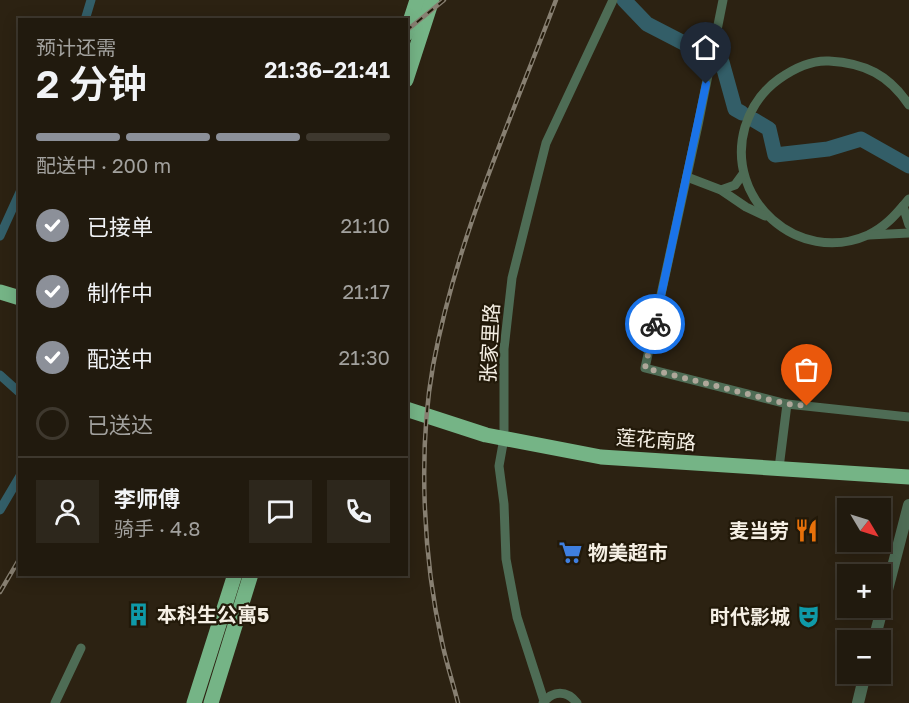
<!DOCTYPE html>
<html lang="zh">
<head>
<meta charset="utf-8">
<style>
  :root { --surface:#211a0e; --page:#2d271c; --text:#f1f3f6; --muted:#a2a19e; --line:#3e382e; --accent:#8c9099 }
  body { margin:0; font-family:"Golos Text","Noto Sans SC",sans-serif; background:var(--page); color:var(--text); height:100vh; display:flex; flex-direction:column; font-size:22px; white-space:nowrap }
  * { box-sizing:border-box; margin:0 }
  p { font-size:20px; color:var(--muted) }
  .icon { flex:none; width:33px; height:33px; fill:none; stroke:currentColor; stroke-width:2; stroke-linecap:round; stroke-linejoin:round }
  .map { position:relative; flex:1; overflow:hidden }
  .details { position:absolute; left:18px; top:18px; width:390px; height:558px; display:flex; flex-direction:column; background:var(--surface); border-radius:0px; box-shadow:0 3px 15px #0003,0 0 0 2px var(--line) }
  .details>* { flex:none }
  .needle { width:39px; rotate:128deg }
  .tools { position:absolute; left:837px; top:498px; display:grid; gap:12px }
  .tools a { display:grid; place-items:center; width:54px; height:54px; border-radius:0px; background:var(--surface); box-shadow:0 3px 15px #0003,0 0 0 2px var(--line); font-size:30px }
  .pin { position:absolute; display:grid; place-items:center; width:51px; height:51px; color:#fff; margin:-62px -26px; border-radius:50% 50% 50% 0; rotate:-45deg; box-shadow:0 0 6px #0007 }
  .pin .icon { rotate:45deg }
  .courier { position:absolute; display:grid; place-items:center; width:60px; height:60px; margin:-30px; border:4px solid #1a73e8; border-radius:50%; background:#fff; color:#222; box-shadow:0 2px 8px #0007 }
  .head em { font-style:normal; font-weight:600 }
  .head div { display:flex; flex-direction:column-reverse }
  .head { display:flex; align-items:center; justify-content:space-between; height:102px; padding:0 18px }
  h1 { font-size:39px; font-weight:600; line-height:45px }
  .bar { display:grid; grid-template-columns:repeat(4,1fr); gap:9px 6px; align-content:center; height:72px; padding:0 18px }
  .bar i { height:8px; border-radius:4px; background:var(--line) }
  .bar .current { background:var(--accent) }
  .bar p { grid-column:span 4 }
  .line { display:flex; align-items:center; gap:15px; padding:0 18px; border-top:2px solid var(--line) }
  .line div { flex:1 }
  .round { display:grid; place-items:center; flex:none; width:63px; height:63px; border-radius:0px; background:var(--page) }
  ol { padding:0 18px; list-style:none }
  li { display:flex; align-items:center; gap:18px; height:66px }
  li p { margin-inline-start:auto }
  li .icon { padding:6px; border-radius:50%; background:var(--accent); color:#fff; stroke-width:4 }
  li:last-child { color:var(--muted) }
  li i { width:33px; height:33px; border:3px solid var(--line); border-radius:50% }
  .map>svg:first-child { display:block }
  .lines { fill:none; stroke-linecap:round; stroke-linejoin:round }
  .canal { stroke:#335e68; stroke-width:9 }
  .river { stroke:#335e68; stroke-width:15 }
  .minor { stroke:#4e6c55; stroke-width:9 }
  .tertiary { stroke:#4e6c55; stroke-width:12 }
  .primary { stroke:#75b486; stroke-width:15 }
  .rail-casing { stroke:#877f71; stroke-width:4.5 }
  .rail { stroke:#221909; stroke-width:2; stroke-dasharray:7; stroke-linecap:butt }
  .done { stroke:#afa79a; stroke-width:6; stroke-dasharray:0 10.8 }
  .route { stroke:#1a73e8; stroke-width:8 }
  .labels { text-anchor:middle; dominant-baseline:central; stroke-width:4.5; stroke-linejoin:round; paint-order:stroke }
  .street-label { font-size:20px; fill:#f5efe4; stroke:#221909 }
  .poi-label { font-size:20px; font-weight:bold; fill:#f5efe4; stroke:#221909; text-anchor:end }
</style>
</head>
<body>
<div class="map">
<svg width="909" height="703" viewBox="0 0 909 703">
  <rect width="100%" height="100%" fill="#2c2212"/>
  <g class="lines">
    <g class="canal">
      <polyline points="85,20 91,0"/>
      <polyline points="0,236 20,192"/>
      <polyline points="0,375 20,393"/>
      <polyline points="0,510 20,476"/>
    </g>
    <g class="river">
      <polyline points="624,0 647,24 705,54"/>
      <polyline points="718,60 722,62 735,109 742,113"/>
      <polyline points="754,120 769,129 775,155 828,149 861,139 909,166"/>
    </g>
    <g class="minor">
      <polyline points="723,0 698,125 645,368 787,404"/>
      <path d="M909 105C889 75 865 63 829 61 811 60 793 69 779 79 762 91 751 108 745 127 724 199 798 266 868 235 886 227 897 213 909 199"/>
      <polyline points="687,177 721,190 746,207 765,216"/>
      <polyline points="721,190 735,185 743,174"/>
      <polyline points="903,206 909,225"/>
      <polyline points="869,235 909,233"/>
      <polyline points="779,468 787,404 909,417"/>
      <polyline points="544,701 517,617 506,559 504,504 499,466 504,438 504,349 512,278 546,143 613,0"/>
      <polyline points="55,703 81,648"/>
      <path d="M543 703C553 690 567 690 577 703"/>
    </g>
    <g class="tertiary">
      <polyline points="874,640 909,505"/>
      <polyline points="858,703 865,674"/>
    </g>
    <g class="primary">
      <polyline points="406,34 417,0"/>
      <polyline points="406,80 432,0"/>
      <polyline points="0,292 20,298"/>
      <polyline points="406,409 486,435 601,457 909,477"/>
      <polyline points="194,703 235,574"/>
      <polyline points="211,703 251,574"/>
    </g>
    <defs>
      <g id="rail">
        <polyline points="406,31 444,0"/>
        <polyline points="0,592 20,558"/>
        <path d="M458 703C453 683 446 662 442 642 423 558 418 450 433 366 456 240 511 119 556 0"/>
      </g>
    </defs>
    <use href="#rail" class="rail-casing"/>
    <use href="#rail" class="rail"/>
  </g>
  <g class="lines">
    <polyline class="done" points="655,324 645,368 787,404 807,406"/>
    <polyline class="route" points="655,324 706,84"/>
  </g>
  <defs>
    <symbol id="restaurant-bare" viewBox="-9 -9 18 18"><path d="M-5-6h1v4h1v-4h1v4h1v-4h1v5L-1.5 .5V6h-2V.5L-5-1ZM5-6V6H3V1.5H1.5Q1.5-4 5-6Z" fill="#e8710a" stroke="#221909" stroke-width="2.5" paint-order="stroke"/></symbol>
    <symbol id="supermarket-bare" viewBox="-9 -9 18 18"><path d="M-6-5.5h2.5l.6 2H6L4.5 2H-2.5L-4.4-4H-6ZM-1.5 3.2a1.3 1.3 0 1 0 .1 0ZM3 3.2a1.3 1.3 0 1 0 .1 0Z" fill="#3f7fe0" stroke="#221909" stroke-width="2.5" paint-order="stroke"/></symbol>
    <symbol id="building-bare" viewBox="-9 -9 18 18"><path d="M-4-6H4V6H1V3H-1V6H-4ZM-2.5-4.3h1.7v1.8h-1.7ZM.8-4.3h1.7v1.8H.8ZM-2.5-1h1.7V.8h-1.7ZM.8-1h1.7V.8H.8Z" fill="#0f9aa8" stroke="#221909" stroke-width="2.5" paint-order="stroke"/></symbol>
    <symbol id="theatre-bare" viewBox="-9 -9 18 18"><path d="M-5-5.5Q0-4 5-5.5V0Q5 5 0 6Q-5 5-5 0ZM-3.3-2.5H-1v1.5H-3.3ZM1-2.5H3.3v1.5H1ZM-2.8 1Q0 5.5 2.8 1Z" fill="#0f9aa8" stroke="#221909" stroke-width="2.5" paint-order="stroke"/></symbol>
  </defs>
  <g fill-rule="evenodd">
    <use href="#restaurant-bare" x="790" y="514" width="33" height="33"/>
    <use href="#supermarket-bare" x="554" y="536" width="33" height="33"/>
    <use href="#building-bare" x="122" y="598" width="33" height="33"/>
    <use href="#theatre-bare" x="792" y="600" width="33" height="33"/>
  </g>
  <g class="labels">
    <g class="street-label">
      <text transform="translate(489 343) rotate(-87)">张家里路</text>
      <text transform="translate(656 439) rotate(4)">莲花南路</text>
    </g>
    <g class="poi-label">
      <text x="789" y="530">麦当劳</text>
      <text x="588" y="552" text-anchor="start">物美超市</text>
      <text x="157" y="614" text-anchor="start">本科生公寓5</text>
      <text x="790" y="616">时代影城</text>
    </g>
  </g>
</svg>
<div class="tools">
<a><svg class="needle" viewBox="-14 -14 28 28"><path d="M0-13l5 13h-10z" fill="#e53935"/><path d="M0 13l5-13h-10z" fill="#a2a19e"/></svg></a>
<a>+</a>
<a>−</a>
</div>
<div class="pin" style="left:807px;top:406px;background:#ea580c"><svg class="icon" aria-label="bag" viewBox="0 0 24 24"><path d="M5 8h14l-1 12H6zM9 8a3 3 0 0 1 6 0"/></svg></div>
<div class="pin" style="left:706px;top:84px;background:#1f2937"><svg class="icon" aria-label="home" viewBox="0 0 24 24"><path d="M3 11l9-7 9 7M6 9v11h12V9"/></svg></div>
<div class="courier" style="left:655px;top:324px"><svg class="icon" aria-label="bike" viewBox="0 0 24 24"><circle cx="6" cy="16" r="4"/><circle cx="18" cy="16" r="4"/><path d="M6 16l4-8h5l3 8M10 8l3 8H6M13 5h3"/></svg></div>
<section class="details">
<div class="head"><div><h1>2 分钟</h1><p>预计还需</p></div><em>21:36–21:41</em></div>
<div class="bar"><i class="current"></i><i class="current"></i><i class="current"></i><i></i><p>配送中 · 200 m</p></div>
<ol>
<li><svg class="icon" aria-label="check" viewBox="0 0 24 24"><path d="M5 12l5 5 9-10"/></svg>已接单<p>21:10</p></li>
<li><svg class="icon" aria-label="check" viewBox="0 0 24 24"><path d="M5 12l5 5 9-10"/></svg>制作中<p>21:17</p></li>
<li><svg class="icon" aria-label="check" viewBox="0 0 24 24"><path d="M5 12l5 5 9-10"/></svg>配送中<p>21:30</p></li>
<li><i></i>已送达</li>
</ol>
<div class="line" style="height:108px"><a class="round"><svg class="icon" aria-label="person" viewBox="0 0 24 24"><circle cx="12" cy="8" r="4"/><path d="M4 21q1-7 8-7t8 7"/></svg></a><div><b>李师傅</b><p>骑手 · 4.8</p></div><a class="round"><svg class="icon" aria-label="chat" viewBox="0 0 24 24"><path d="M4 5h16v11H9l-5 4z"/></svg></a><a class="round"><svg class="icon" aria-label="phone" viewBox="0 0 24 24"><path d="M5 4h4l2 5-3 2q2 4 5 5l2-3 5 2v4C11 20 4 13 5 4z"/></svg></a></div>
</section>
</div>
</body>
</html>
